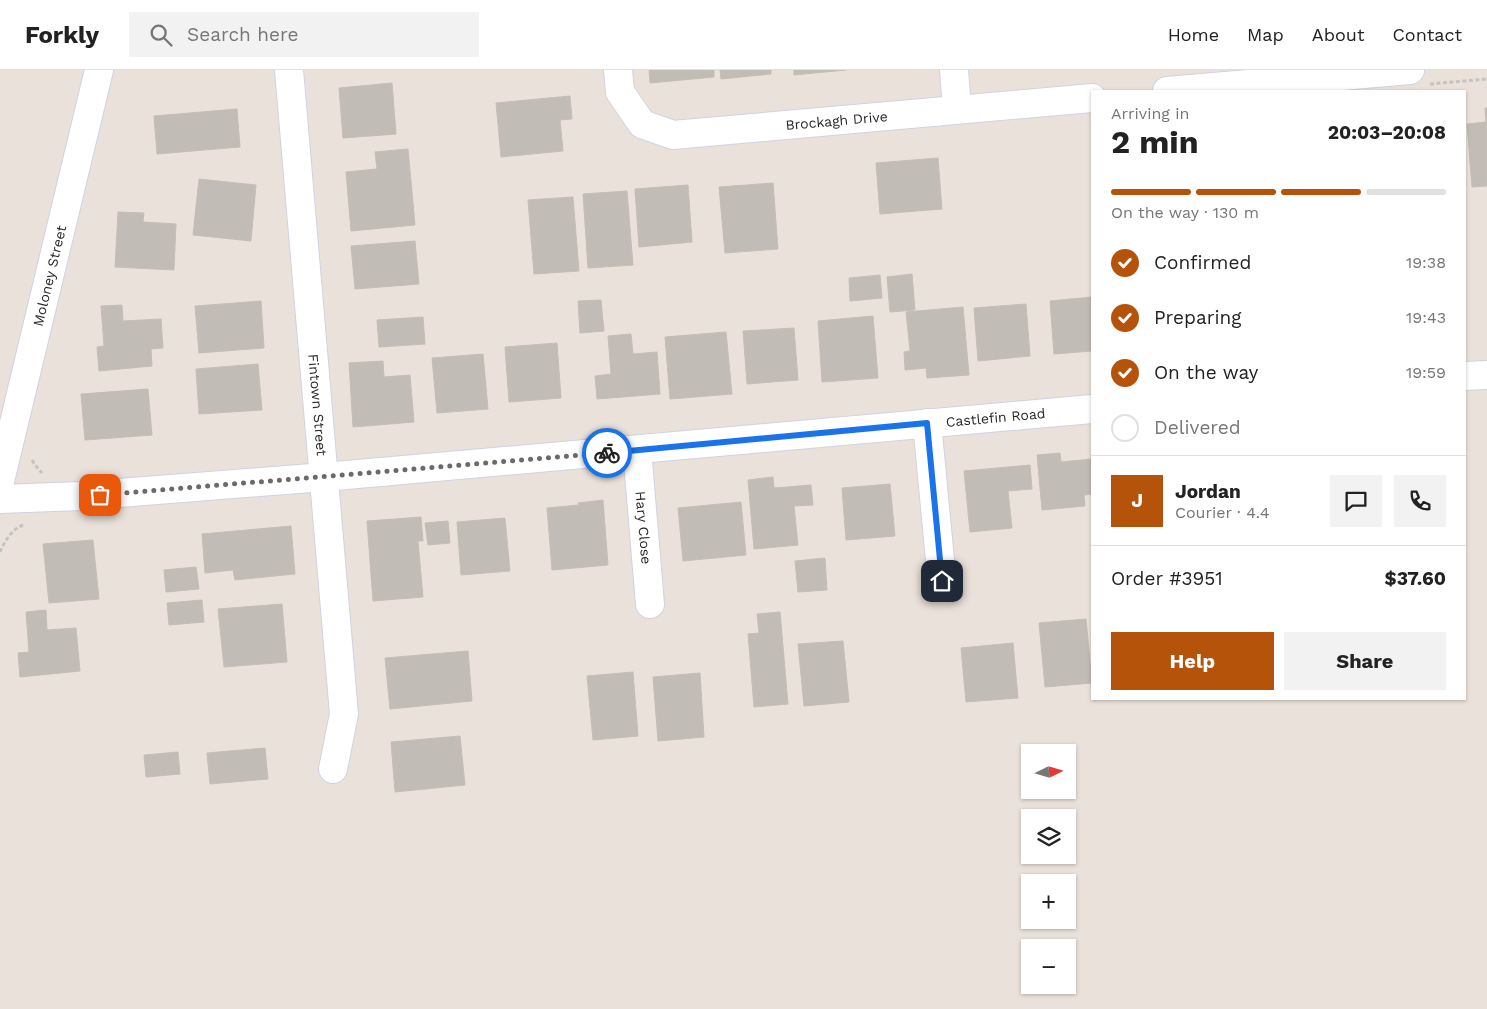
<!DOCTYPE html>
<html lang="en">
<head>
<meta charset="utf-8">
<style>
  :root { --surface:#fff; --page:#f2f2f2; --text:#222; --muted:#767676; --line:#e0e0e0; --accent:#b45309 }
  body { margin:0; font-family:"Work Sans",sans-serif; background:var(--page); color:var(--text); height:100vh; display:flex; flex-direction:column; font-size:19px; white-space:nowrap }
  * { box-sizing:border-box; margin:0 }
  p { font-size:16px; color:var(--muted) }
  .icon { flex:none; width:28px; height:28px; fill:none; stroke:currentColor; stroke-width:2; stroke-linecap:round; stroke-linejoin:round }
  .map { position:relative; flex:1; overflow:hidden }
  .panel { position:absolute; left:1091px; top:20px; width:375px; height:610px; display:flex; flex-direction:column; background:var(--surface); border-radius:0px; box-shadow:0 1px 4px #0004 }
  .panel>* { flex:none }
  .needle { width:32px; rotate:85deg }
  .buttons { position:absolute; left:1021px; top:674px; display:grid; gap:10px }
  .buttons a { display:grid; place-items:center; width:55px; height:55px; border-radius:0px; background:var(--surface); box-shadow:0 1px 4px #0004; font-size:25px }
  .pin { position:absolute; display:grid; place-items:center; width:42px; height:42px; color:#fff; margin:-21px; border-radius:10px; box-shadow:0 2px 8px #0006 }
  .courier { position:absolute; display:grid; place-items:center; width:50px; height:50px; margin:-25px; border:4px solid #1a73e8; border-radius:50%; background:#fff; color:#222; box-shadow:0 1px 6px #0007 }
  .head em { font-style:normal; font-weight:700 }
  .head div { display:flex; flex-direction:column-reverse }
  .head { display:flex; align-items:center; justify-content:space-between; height:85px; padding:0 20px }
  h1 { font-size:32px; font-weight:700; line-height:38px }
  .bar { display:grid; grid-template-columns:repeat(4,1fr); gap:8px 5px; align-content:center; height:60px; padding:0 20px }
  .bar i { height:6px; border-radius:4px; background:var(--line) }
  .bar .current { background:var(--accent) }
  .bar p { grid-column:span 4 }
  .line { display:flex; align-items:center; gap:12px; padding:0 20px; border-top:1px solid var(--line) }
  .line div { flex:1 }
  .round { display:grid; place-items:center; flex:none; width:52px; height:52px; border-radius:0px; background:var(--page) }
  ol { padding:0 20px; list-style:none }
  li { display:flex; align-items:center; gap:15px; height:55px }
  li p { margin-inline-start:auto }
  li .icon { padding:5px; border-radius:50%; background:var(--accent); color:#fff; stroke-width:4 }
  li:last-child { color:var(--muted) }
  li i { width:28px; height:28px; border:2px solid var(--line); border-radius:50% }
  .primary-button { display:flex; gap:10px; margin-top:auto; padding:10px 20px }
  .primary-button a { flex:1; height:58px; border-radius:0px; background:var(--accent); color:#fff; font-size:20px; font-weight:700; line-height:58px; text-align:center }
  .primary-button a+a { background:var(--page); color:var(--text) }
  header { display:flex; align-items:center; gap:30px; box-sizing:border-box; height:70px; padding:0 25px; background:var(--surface); border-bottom:1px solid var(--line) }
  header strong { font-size:24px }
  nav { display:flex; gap:28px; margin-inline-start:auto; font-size:18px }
  .search { width:350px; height:45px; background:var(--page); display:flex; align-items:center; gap:12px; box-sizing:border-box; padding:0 18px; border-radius:0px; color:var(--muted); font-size:19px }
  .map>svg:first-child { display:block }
  .building { fill:#c2bcb6; stroke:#c5beb4 }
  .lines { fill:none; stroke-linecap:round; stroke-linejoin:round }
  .street-casing { stroke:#cfd3e1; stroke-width:30 }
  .path { stroke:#c3c3c3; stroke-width:3; stroke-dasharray:4 2.5; stroke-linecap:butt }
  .street { stroke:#fff; stroke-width:28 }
  .done { stroke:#6c6966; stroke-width:5; stroke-dasharray:0 9 }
  .route { stroke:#1a73e8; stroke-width:6 }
  .labels { text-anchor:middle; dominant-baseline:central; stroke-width:4; stroke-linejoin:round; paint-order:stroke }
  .street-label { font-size:14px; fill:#282828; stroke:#fff }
</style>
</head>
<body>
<header>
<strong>Forkly</strong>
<div class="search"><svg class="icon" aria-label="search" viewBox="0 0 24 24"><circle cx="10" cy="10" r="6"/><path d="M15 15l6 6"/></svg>Search here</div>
<nav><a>Home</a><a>Map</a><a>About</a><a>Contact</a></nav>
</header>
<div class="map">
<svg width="1487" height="939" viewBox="0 0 1487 939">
  <rect width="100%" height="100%" fill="#eae2da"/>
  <g class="building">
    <polygon points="649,0 714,0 714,7 650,13"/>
    <polygon points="720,0 771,0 771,4 721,9"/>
    <polygon points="794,0 846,0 794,5"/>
    <polygon points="392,13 396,64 343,68 339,18"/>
    <polygon points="570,26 572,49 560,50 563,81 501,87 496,33"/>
    <polygon points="1485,38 1487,38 1487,116 1472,117 1467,54 1486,52"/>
    <polygon points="237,39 240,77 157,84 154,46"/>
    <polygon points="408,79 415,155 351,161 346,102 377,99 375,82"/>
    <polygon points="938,88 942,139 880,144 876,93"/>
    <polygon points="199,109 256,115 251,171 193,165"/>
    <polygon points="773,113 778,179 725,183 719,117"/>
    <polygon points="688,115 692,172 639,177 635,119"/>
    <polygon points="627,121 633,195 588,198 583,124"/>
    <polygon points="573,127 579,201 534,204 528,130"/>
    <polygon points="118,142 144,143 143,152 176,154 174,200 115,197"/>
    <polygon points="415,171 419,214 355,219 351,176"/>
    <polygon points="912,204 915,240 890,242 887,207"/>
    <polygon points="880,205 882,228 850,231 849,208"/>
    <polygon points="1092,227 1092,281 1054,284 1050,231"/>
    <polygon points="601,230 604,261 580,263 578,231"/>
    <polygon points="261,231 264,278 199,283 195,236"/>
    <polygon points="1026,234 1030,286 978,291 974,238"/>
    <polygon points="122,235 123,251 161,249 163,278 151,279 152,296 99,301 97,277 104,276 101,236"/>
    <polygon points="963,237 969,305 927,308 926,298 905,300 904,282 910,281 906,242"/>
    <polygon points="873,246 878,308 822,312 818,251"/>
    <polygon points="423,247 425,274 379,277 377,250"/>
    <polygon points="794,258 798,310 747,314 743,261"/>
    <polygon points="726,262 732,324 670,329 665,267"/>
    <polygon points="631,264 633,284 657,282 660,324 597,329 595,306 611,304 608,266"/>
    <polygon points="557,273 561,328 509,332 505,277"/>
    <polygon points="483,284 488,339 437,343 432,288"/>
    <polygon points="383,291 384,307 410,305 414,352 353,357 349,293"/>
    <polygon points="258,294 262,340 199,344 196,299"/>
    <polygon points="148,319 152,365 85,370 81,324"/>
    <polygon points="1060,383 1061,392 1092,389 1092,424 1084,425 1085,436 1042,440 1037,385"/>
    <polygon points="1030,395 1032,419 1008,421 1012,458 970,462 964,401"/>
    <polygon points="773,407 774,418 811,415 813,435 794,436 798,475 754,479 748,410"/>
    <polygon points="890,414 895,466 846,470 842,418"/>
    <polygon points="603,430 608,495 552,500 547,438 579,435 578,433"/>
    <polygon points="741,432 746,485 683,491 678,438"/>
    <polygon points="421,447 423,471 418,471 423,527 373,531 367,451"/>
    <polygon points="505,448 510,501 461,505 457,452"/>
    <polygon points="448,451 450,473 428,475 425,453"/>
    <polygon points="291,456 295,504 235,510 233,500 205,503 202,464"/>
    <polygon points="93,470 99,529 49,533 43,474"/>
    <polygon points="825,488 827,520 798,522 795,491"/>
    <polygon points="196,497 199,519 166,522 164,500"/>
    <polygon points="202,530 204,552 169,555 167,533"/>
    <polygon points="282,534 287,592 224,597 218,539"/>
    <polygon points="46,540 47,560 76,558 80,601 20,607 18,583 29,582 26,542"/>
    <polygon points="780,542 788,634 754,637 748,564 759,563 757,544"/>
    <polygon points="1086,549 1092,613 1045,617 1039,553"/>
    <polygon points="843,571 849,632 804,636 798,574"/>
    <polygon points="1013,573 1018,628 966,632 961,578"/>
    <polygon points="468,581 472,631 390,639 385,588"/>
    <polygon points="633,602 638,666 593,670 587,606"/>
    <polygon points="700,603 704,667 658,671 653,607"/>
    <polygon points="460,666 465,715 395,722 391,672"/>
    <polygon points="265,678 268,709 210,714 207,683"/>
    <polygon points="178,682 180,704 146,707 144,685"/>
  </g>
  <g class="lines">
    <defs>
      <g id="street">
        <path id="s1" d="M289 0 344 644 333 699"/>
        <path id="s2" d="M618 0 620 22 642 54 673 65 1092 28"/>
        <polyline points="954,0 957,39"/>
        <polyline points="1167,21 1410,0"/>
        <polyline points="1465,306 1487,305"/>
        <polyline points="927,353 942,511"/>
        <path id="s3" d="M637 380 650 534"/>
        <path id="s4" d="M0 411 99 0"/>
        <path id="s5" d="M0 429 81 426 324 407 1092 339"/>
      </g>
    </defs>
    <use href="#street" class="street-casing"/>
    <g class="path">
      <polyline points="1430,14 1487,9"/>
      <polyline points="32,390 35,395 42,403"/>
      <path d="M0 482C5 471 11 460 23 455"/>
    </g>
    <use href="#street" class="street"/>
  </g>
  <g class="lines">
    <polyline class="done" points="100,425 607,383"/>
    <polyline class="route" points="607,383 927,353 942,511"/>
  </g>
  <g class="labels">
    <g class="street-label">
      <text stroke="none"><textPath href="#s2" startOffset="258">Brockagh Drive</textPath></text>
      <text stroke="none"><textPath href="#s4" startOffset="211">Moloney Street</textPath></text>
      <text stroke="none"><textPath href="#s1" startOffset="336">Fintown Street</textPath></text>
      <text stroke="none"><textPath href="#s5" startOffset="999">Castlefin Road</textPath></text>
      <text stroke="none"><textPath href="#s3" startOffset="78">Hary Close</textPath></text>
    </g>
  </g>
</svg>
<div class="buttons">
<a><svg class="needle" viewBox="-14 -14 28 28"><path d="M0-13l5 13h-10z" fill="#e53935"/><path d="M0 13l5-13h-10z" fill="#767676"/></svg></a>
<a><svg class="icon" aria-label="layers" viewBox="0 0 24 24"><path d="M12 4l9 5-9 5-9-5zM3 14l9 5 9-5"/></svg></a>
<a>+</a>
<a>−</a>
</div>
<div class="pin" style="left:100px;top:425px;background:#ea580c"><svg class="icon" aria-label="bag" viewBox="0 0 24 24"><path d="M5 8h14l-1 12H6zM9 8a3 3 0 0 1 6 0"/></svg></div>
<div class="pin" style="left:942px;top:511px;background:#1f2937"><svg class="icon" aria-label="home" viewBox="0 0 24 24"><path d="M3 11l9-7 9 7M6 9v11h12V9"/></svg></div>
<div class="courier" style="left:607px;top:383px"><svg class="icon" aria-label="bike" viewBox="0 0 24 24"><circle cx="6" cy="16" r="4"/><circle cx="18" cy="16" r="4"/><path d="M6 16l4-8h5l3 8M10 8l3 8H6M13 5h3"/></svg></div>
<section class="panel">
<div class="head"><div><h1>2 min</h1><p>Arriving in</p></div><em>20:03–20:08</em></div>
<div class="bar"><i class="current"></i><i class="current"></i><i class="current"></i><i></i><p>On the way · 130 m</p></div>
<ol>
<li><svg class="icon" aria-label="check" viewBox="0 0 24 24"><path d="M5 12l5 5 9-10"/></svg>Confirmed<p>19:38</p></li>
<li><svg class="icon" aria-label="check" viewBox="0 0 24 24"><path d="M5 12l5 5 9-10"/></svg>Preparing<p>19:43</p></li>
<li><svg class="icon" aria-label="check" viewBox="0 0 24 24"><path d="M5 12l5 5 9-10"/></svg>On the way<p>19:59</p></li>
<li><i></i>Delivered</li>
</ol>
<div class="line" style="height:90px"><b class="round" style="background:var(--accent);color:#fff">J</b><div><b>Jordan</b><p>Courier · 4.4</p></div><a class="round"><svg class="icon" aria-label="chat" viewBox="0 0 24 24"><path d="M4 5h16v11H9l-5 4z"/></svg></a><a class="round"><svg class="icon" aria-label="phone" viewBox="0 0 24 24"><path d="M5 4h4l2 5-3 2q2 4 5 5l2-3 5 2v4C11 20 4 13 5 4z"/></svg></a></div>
<div class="line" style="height:65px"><div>Order #3951</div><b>$37.60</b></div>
<div class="primary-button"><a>Help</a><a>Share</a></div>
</section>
</div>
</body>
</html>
